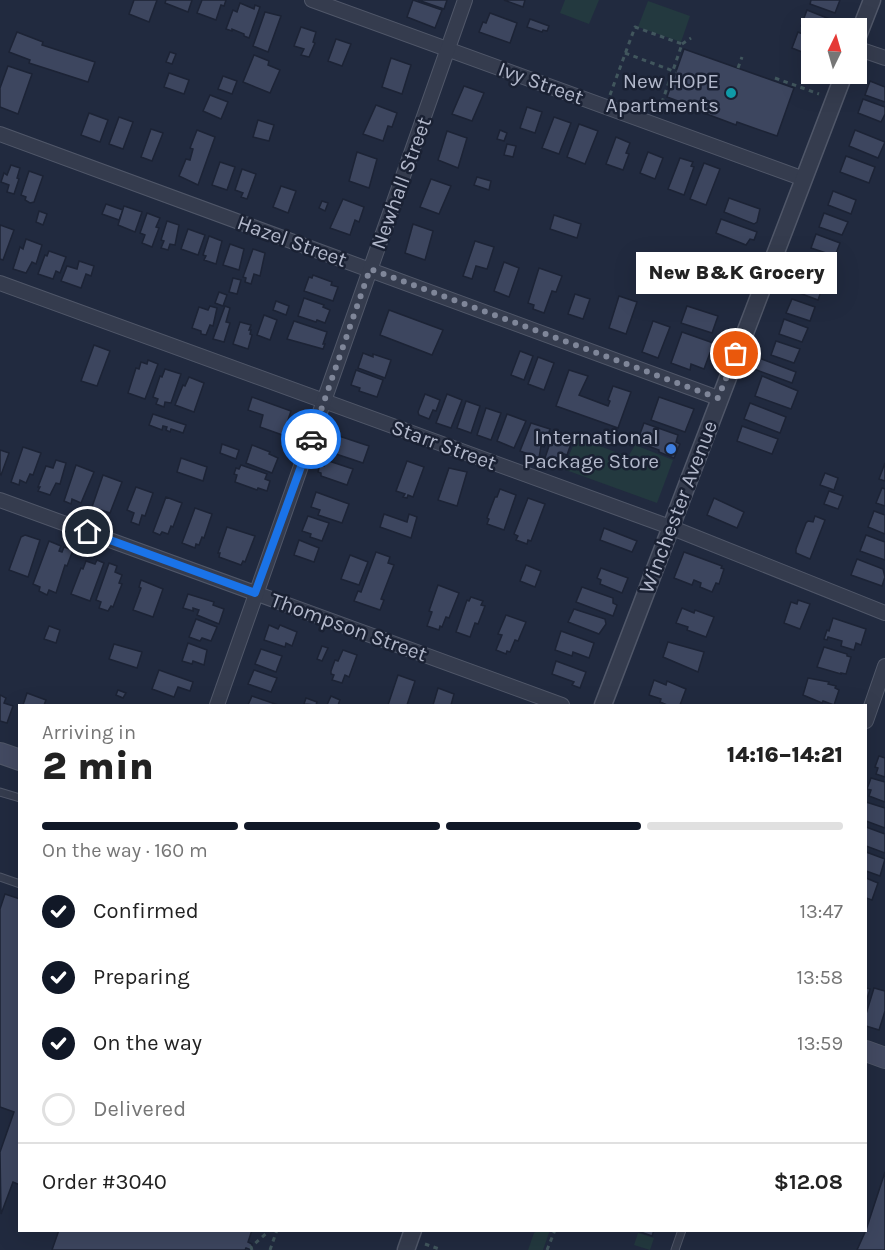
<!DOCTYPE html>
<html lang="en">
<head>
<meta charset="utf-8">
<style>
  :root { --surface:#fff; --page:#f2f2f2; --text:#222; --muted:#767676; --line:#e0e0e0; --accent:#111827 }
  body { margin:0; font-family:Karla,sans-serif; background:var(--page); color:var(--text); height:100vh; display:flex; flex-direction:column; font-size:22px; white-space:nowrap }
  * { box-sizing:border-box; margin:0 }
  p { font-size:20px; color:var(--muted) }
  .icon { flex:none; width:33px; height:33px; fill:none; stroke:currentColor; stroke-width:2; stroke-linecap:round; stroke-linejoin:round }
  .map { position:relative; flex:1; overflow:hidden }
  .panel { position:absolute; left:18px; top:704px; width:849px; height:528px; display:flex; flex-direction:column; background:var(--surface); border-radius:0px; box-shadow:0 6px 24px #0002 }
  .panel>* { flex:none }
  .needle { width:39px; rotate:5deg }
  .controls { position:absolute; left:801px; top:18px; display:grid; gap:12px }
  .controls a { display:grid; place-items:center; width:66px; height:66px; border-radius:0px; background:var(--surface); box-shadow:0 6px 24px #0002; font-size:30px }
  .pin { position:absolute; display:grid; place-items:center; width:51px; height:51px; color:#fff; margin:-26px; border:3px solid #fff; border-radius:50%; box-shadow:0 2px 6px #0007 }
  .courier { position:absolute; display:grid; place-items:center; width:60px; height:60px; margin:-30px; border:4px solid #1a73e8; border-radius:50%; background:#fff; color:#222; box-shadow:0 2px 8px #0007 }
  .bubble { position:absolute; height:42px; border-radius:0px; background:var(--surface); box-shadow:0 6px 24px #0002; font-size:20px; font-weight:800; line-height:42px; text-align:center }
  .headline em { font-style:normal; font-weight:800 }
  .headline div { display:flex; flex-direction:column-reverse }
  .headline { display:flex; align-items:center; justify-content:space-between; height:102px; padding:0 24px }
  h1 { font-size:39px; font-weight:800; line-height:45px }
  .bar { display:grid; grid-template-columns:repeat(4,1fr); gap:9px 6px; align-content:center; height:72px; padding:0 24px }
  .bar i { height:8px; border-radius:4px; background:var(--line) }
  .bar .active { background:var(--accent) }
  .bar p { grid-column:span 4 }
  .line { display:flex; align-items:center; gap:15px; padding:0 24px; border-top:2px solid var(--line) }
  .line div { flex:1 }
  ol { padding:0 24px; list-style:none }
  li { display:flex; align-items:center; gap:18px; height:66px }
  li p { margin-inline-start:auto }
  li .icon { padding:6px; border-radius:50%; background:var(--accent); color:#fff; stroke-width:4 }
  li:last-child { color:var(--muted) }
  li i { width:33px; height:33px; border:3px solid var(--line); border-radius:50% }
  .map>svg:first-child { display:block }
  .green { fill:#23393f }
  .building { fill:#3d465f; stroke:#1c2335; stroke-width:1.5 }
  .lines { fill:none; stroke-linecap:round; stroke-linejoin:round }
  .service-casing { stroke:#505769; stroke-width:9 }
  .minor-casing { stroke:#505769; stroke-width:16 }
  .tertiary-casing { stroke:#505769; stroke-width:19 }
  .secondary-casing { stroke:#505769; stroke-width:22 }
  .path { stroke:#41565d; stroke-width:3; stroke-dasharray:4.5 4.5; stroke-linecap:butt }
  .service { stroke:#353c4e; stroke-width:7 }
  .minor { stroke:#353c4e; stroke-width:14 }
  .tertiary { stroke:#353c4e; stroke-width:16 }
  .secondary { stroke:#434a62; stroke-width:20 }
  .done { stroke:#7f8699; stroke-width:6; stroke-dasharray:0 10.8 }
  .route { stroke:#1a73e8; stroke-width:8 }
  .culture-dot { fill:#0f9aa8; stroke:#1a2133; stroke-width:2 }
  .shop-dot { fill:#3f7fe0; stroke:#1a2133; stroke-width:2 }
  .labels { text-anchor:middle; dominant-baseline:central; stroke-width:5; stroke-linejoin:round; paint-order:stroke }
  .poi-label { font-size:21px; fill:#b1b7ca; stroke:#1a2133; text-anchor:end }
  .street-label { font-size:21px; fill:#b1b7ca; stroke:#1a2133 }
</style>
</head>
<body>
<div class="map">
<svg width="885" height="1250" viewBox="0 0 885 1250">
  <rect width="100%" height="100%" fill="#212a3f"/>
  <g class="green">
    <polygon points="565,0 599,0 589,24 560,13"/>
    <polygon points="648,1 690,16 681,42 638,27"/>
    <polygon points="577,437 628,457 635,445 673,460 657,503 563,469"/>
    <polygon points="539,1230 550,1230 543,1250 528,1250 534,1233"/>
    <polygon points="638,1233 654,1238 650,1250 634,1245"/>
  </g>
  <g class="building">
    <polygon points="134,0 157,0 149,22 129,14"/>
    <polygon points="166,0 192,0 188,12 165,3"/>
    <polygon points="202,0 226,0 224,6 221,5 216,20 197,13"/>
    <polygon points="413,0 442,10 435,28 407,17"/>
    <polygon points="418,0 447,0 444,9"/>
    <polygon points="504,0 525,0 523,7"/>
    <polygon points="811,0 840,0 835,13 810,4"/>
    <polygon points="240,3 254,9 255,5 260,7 249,38 244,36 244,34 232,29 232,31 226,29 233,10 237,12"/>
    <polygon points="807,10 832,20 829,28 812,28 812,30 801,26"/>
    <polygon points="265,12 281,16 268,52 253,46"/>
    <polygon points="490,13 517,23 510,43 479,32 483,22 486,23"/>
    <polygon points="530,19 549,26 547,31 543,30 542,32 527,27"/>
    <polygon points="301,27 316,32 313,42 315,43 309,57 301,55 304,49 294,46"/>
    <polygon points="17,32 43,42 42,45 95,62 88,82 29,63 30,60 9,52"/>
    <polygon points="798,32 812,38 812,56 792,48"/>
    <polygon points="336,39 351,44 342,66 328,61"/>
    <polygon points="684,49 794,88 777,136 737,122 736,125 704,113 705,111 667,97"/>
    <polygon points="170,52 176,54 172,64 166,62"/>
    <polygon points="254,55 269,61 268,65 280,70 270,93 243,82"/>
    <polygon points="391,58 411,65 402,94 382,87"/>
    <polygon points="8,66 32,74 18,114 0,107 0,88"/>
    <polygon points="169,73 189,80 184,94 164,87"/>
    <polygon points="223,76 237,81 232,94 218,89"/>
    <polygon points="870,81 885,87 885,102 865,95"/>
    <polygon points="464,86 484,93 472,121 452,114"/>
    <polygon points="210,95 228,102 221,119 203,111"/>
    <polygon points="863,99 885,107 885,114 881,122 858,113"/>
    <polygon points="376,105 397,113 392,127 388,126 383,141 363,134"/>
    <polygon points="527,107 542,112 535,133 520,128"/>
    <polygon points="89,113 108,120 100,142 81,135"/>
    <polygon points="119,117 133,122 123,149 109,144"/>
    <polygon points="554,117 571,123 559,154 542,148"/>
    <polygon points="258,120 274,125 269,141 253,137"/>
    <polygon points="579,124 598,131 585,164 567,157"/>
    <polygon points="151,129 163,133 152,161 141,157"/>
    <polygon points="197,130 215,137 198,185 179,176 186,159 190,160 193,149 190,148"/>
    <polygon points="500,130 507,133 504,141 497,139"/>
    <polygon points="855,130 885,142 878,158 849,146"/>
    <polygon points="447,131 467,138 458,168 438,160"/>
    <polygon points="616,137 630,143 626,153 629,154 623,170 606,164"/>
    <polygon points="507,144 516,146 513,157 504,155"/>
    <polygon points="357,152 377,159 369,188 349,181"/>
    <polygon points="648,152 663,158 655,179 640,173"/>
    <polygon points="846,156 875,167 869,183 840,172"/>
    <polygon points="680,158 693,162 691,166 694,167 684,195 668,189"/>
    <polygon points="220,162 235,167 227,190 212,185"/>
    <polygon points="704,163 720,169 706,205 690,199"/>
    <polygon points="11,165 20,168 17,178 19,179 14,194 7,192 9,185 1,182 4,173 7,175"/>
    <polygon points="242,169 256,174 247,199 241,197 243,193 235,190"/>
    <polygon points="29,171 43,176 34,202 30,203 25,200 26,197 21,195"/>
    <polygon points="477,177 491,181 489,190 474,185"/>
    <polygon points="431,179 451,186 439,214 420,207"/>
    <polygon points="281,186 296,191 288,213 273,207"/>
    <polygon points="833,191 856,200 851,214 828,205"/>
    <polygon points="729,198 760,209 757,222 754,224 724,212"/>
    <polygon points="343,199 364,207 359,222 355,220 350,235 330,228"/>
    <polygon points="322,201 328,203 325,211 319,208"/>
    <polygon points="106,204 123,210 119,220 102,214"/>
    <polygon points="124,206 142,212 135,232 118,225"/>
    <polygon points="39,211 47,214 43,225 36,222"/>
    <polygon points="147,213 160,218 156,227 159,228 152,247 142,243 145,235 140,233"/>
    <polygon points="824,213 848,222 842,235 819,227"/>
    <polygon points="554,215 581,224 577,238 550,229"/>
    <polygon points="721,219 757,232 754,240 750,239 746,245 716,233"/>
    <polygon points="167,221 179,225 175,245 170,244 168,250 161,248 164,241 161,240"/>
    <polygon points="413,224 433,231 425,260 405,253"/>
    <polygon points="0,225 14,230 3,260 0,259"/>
    <polygon points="188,229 205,235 198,255 181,249"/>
    <polygon points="816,234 840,243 835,256 811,248"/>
    <polygon points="209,236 222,241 216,264 204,260 206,256 203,255"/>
    <polygon points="26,239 42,245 36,264 32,262 26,273 13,269 20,247 23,249"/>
    <polygon points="475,241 494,247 487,269 476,266 472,279 463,276"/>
    <polygon points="230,244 244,249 239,270 223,265"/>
    <polygon points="253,249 265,253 260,276 254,274 251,284 245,282 246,278 243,277"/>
    <polygon points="49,251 66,257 60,273 56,271 53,279 38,274 45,255 47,256"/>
    <polygon points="808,256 832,265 827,278 803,270"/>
    <polygon points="79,261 94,266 91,276 86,274 81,288 61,281 67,266 77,269"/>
    <polygon points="504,262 519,268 509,297 494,291"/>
    <polygon points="539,268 562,276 556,292 552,291 544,313 533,309 534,305 528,303"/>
    <polygon points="313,275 332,282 331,285 338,287 333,301 304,291 309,277 312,278"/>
    <polygon points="799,277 823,286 818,300 794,291"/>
    <polygon points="233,278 241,280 237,294 229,292"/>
    <polygon points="219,292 227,295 223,306 215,303"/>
    <polygon points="575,294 590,299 583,319 568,314"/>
    <polygon points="619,296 637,302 626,334 609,328"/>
    <polygon points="304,298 324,305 323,307 330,310 325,323 317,320 316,322 298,316"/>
    <polygon points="792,299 815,307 810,321 786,313"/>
    <polygon points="276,301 289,306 286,315 273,310"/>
    <polygon points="210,306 217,308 213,326 210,325 206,335 201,334 201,331 192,328 199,307 208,310"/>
    <polygon points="225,306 230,308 226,322 230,323 224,342 213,339"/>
    <polygon points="687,306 718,316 712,333 681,323"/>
    <polygon points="389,310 443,330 432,355 380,335"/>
    <polygon points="264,315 277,320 270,340 257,335"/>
    <polygon points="784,319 808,328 802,342 779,334"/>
    <polygon points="294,321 327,332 323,344 325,344 323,349 287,339"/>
    <polygon points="653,321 670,327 658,358 642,352"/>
    <polygon points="240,322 251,325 249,330 251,330 250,334 252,335 248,349 233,344"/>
    <polygon points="682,332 719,345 716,355 710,353 704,369 691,364 690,370 671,363"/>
    <polygon points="776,341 800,349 794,363 771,355"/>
    <polygon points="94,345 110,351 97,386 81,381"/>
    <polygon points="520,351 533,356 524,380 511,375"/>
    <polygon points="363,353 373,357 373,354 391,360 385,378 358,368"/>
    <polygon points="538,357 554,363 544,390 528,384"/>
    <polygon points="759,358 796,372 792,383 754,369"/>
    <polygon points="148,360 158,364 145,399 128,393 136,368 139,369 141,362 147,364"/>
    <polygon points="165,369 181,374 171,403 165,402 164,407 156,404 158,399 153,397 160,376 162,377"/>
    <polygon points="356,370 383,380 377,397 359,391 360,388 351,385"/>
    <polygon points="569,370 588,376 579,395 608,406 610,401 608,400 613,386 631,392 618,428 556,406"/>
    <polygon points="762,376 798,391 791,409 755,396"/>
    <polygon points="189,377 204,383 194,412 175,405 183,385 185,386"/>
    <polygon points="425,394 440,400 436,411 433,410 429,419 419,415 418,412"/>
    <polygon points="447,394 462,400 451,428 436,423"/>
    <polygon points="252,397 291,411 288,420 294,422 288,437 260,427 263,415 248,410"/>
    <polygon points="659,397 694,409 685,432 651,420"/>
    <polygon points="466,401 480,406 471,433 457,428"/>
    <polygon points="750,403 786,417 780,433 744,419"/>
    <polygon points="486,408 501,413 491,440 477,435"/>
    <polygon points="153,414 186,425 183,433 171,429 170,432 166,430 167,427 163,426 162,430 149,425"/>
    <polygon points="507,414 526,421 514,448 497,441"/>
    <polygon points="531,423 550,429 544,447 541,446 539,458 520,451"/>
    <polygon points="644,423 678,435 676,442 680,444 674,458 659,452 659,450 637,442"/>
    <polygon points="742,426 778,439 772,454 737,441"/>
    <polygon points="554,431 573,438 567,455 564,454 560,467 544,461"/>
    <polygon points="339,436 369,446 363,463 333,453"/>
    <polygon points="222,444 239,450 236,459 220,453"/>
    <polygon points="252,445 270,452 269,454 278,458 272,473 246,463"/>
    <polygon points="23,447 41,453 33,475 30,474 26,483 20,480 19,485 11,482"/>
    <polygon points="0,450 9,453 1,475 0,474"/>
    <polygon points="181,458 207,467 203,481 177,472"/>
    <polygon points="56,460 66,463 60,484 56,483 50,495 38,491 40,487 38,487 46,466 53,468"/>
    <polygon points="326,460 353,469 347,485 321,476 321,473 318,472 320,464 324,466"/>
    <polygon points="407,461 424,467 413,497 408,495 407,498 403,497 405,494 396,491"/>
    <polygon points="885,463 885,481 879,479"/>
    <polygon points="76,465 94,472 81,503 72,499 71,504 64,501"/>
    <polygon points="241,465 267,474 265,479 270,481 267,491 258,488 257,490 235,482 237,475 234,474 236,468 239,469"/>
    <polygon points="449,468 467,472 457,506 438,500"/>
    <polygon points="825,473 838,478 834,490 820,485"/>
    <polygon points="103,475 122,482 110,513 92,507"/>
    <polygon points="136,487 153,493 145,516 142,515 139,525 131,522 134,513 127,510"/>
    <polygon points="882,488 885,489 885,506 876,503"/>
    <polygon points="500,489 516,495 504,530 487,524 489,519 487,518 495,497 497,497"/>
    <polygon points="829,491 843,496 838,509 824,504"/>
    <polygon points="316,492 349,504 342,523 318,515 320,510 311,507"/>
    <polygon points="166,497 182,503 173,527 171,526 168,534 162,532 160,535 153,532"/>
    <polygon points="528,498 545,504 531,541 528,540 527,544 516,540 518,536 514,534"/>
    <polygon points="714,498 744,512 737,528 707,515"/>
    <polygon points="195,508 212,514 204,538 202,537 199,545 196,544 195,548 182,543"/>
    <polygon points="874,511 885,515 885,534 868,527"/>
    <polygon points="384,514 407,522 409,514 417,517 411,538 380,527"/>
    <polygon points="308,516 329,523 322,541 310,537 311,534 302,531"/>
    <polygon points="815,516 825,520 810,559 796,553 796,549 806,523 808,521 813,522"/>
    <polygon points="227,527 255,536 245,562 243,561 241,565 219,557 220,553 218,553"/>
    <polygon points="604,528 637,541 632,552 600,540"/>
    <polygon points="25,535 40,540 28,577 9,570 21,537"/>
    <polygon points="866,535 885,542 885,560 860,551"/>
    <polygon points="299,540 319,548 314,562 294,555"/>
    <polygon points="49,541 61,546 59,551 62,552 64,547 73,550 67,566 65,565 56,593 49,590 47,595 39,591 40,587 33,584"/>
    <polygon points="376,552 390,557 388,563 394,565 381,599 384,600 380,610 354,601 358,591 361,592"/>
    <polygon points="684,552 722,566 721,568 724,569 719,584 716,583 712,592 700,587 701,583 694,580 692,585 674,578"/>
    <polygon points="350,555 368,562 359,585 341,579"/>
    <polygon points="857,559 883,569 885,577 882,586 851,575"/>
    <polygon points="97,560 104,563 90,601 71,594 81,568 83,569 86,561 95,564"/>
    <polygon points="109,563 117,566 115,572 122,575 119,583 122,584 113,607 111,606 108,611 99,608 101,602 96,600"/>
    <polygon points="526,565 541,571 535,587 520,581"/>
    <polygon points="601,568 628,578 622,593 600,584 601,580 597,578"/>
    <polygon points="141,580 163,589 153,617 133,610 141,588 139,587"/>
    <polygon points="438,585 459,593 449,618 446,617 442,627 440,626 439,630 427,626 432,612 429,611"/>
    <polygon points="582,587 613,598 613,603 617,605 613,616 576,602"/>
    <polygon points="188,594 214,602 213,605 224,609 219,624 197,615 199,610 193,608 193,611 183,608"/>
    <polygon points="471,597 483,601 481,605 485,606 478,624 475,623 470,637 456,632 467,600 469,601"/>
    <polygon points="798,600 810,604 800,629 784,623 791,602 797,604"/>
    <polygon points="682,608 694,613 695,610 714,617 706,637 687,630 688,627 676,623"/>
    <polygon points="574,609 605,619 606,624 599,634 568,622"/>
    <polygon points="506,615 526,622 518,641 515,640 510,652 507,651 506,654 496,650 502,635 498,634"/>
    <polygon points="833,618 866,629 861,645 856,643 854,650 841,646 842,641 828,637 827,640 824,639 827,630 829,631"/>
    <polygon points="196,619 217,627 211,641 202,638 200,641 189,637"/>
    <polygon points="269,625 278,629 280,625 297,632 292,646 286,643 285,647 264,640"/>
    <polygon points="49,626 60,630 56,643 44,639"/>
    <polygon points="561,631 594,643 589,658 573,652 572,656 555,650"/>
    <polygon points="668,642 704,652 698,672 663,657"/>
    <polygon points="188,643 207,650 204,665 193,661 192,664 182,661"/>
    <polygon points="114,644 142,652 137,668 109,659"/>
    <polygon points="322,646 328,648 322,661 317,659"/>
    <polygon points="824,647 847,654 847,656 851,657 846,674 841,673 841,674 817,667"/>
    <polygon points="261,649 282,656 276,672 255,664"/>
    <polygon points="343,650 357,655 349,677 345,675 342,683 332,680 334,675 331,674 331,671 335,660 338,661"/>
    <polygon points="556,661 586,672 580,688 572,685 574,682 552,674"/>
    <polygon points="159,670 193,682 190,691 178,687 174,697 152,689"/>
    <polygon points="254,670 277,678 271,692 248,684"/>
    <polygon points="398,675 415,681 407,705 388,705"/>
    <polygon points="808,678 829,682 828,684 836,686 835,688 839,690 834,705 823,701 822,703 803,695"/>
    <polygon points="654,680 666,685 667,681 686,689 680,705 667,705 660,702 661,699 649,695"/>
    <polygon points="438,688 454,694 451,705 433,705"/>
    <polygon points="118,690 126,693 123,698 116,695"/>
    <polygon points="27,693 46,700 44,705 23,705"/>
    <polygon points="0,695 6,698 4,703 13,706 7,723 0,721"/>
    <polygon points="252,696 278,705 248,705"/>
    <polygon points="331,696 340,700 338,705 327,705"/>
    <polygon points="306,698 317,702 316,705 304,704"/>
    <polygon points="879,756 885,758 885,777 876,774 878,768 875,767"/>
    <polygon points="871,778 885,782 885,802 869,796 871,790 867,789"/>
    <polygon points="866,802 885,808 885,828 866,821"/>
    <polygon points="866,827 885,834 885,853 866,846"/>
    <polygon points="866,852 885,859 880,876 866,871"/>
    <polygon points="866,878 878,883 872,900 866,898"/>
    <polygon points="5,894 20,899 20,1185 13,1182 1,1214 0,1152 14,1112 0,1107 0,909"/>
    <polygon points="866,988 870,989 866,1002"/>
    <polygon points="874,988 885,991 885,1011 879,1030 866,1026 866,1014"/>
    <polygon points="885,1172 885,1250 857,1250 866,1230"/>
    <polygon points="59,1230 252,1230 248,1242 252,1244 251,1250 246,1248 245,1250 52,1250"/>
    <polygon points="635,1230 654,1230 652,1236"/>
  </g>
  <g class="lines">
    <defs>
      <g id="service">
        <polyline points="0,792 20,798"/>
        <polyline points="0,877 20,884"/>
        <polyline points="675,1250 682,1230"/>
      </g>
      <g id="minor">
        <polyline points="312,0 804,179"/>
        <polyline points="856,48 885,58"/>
        <polyline points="0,134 718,398"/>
        <polyline points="0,283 670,527 885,613"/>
        <polyline points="0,500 562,705"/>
        <polyline points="217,705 465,0"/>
        <polyline points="866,721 885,666"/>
      </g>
      <g id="tertiary">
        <polyline points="856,41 872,0"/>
        <polyline points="603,705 844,74"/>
        <polyline points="406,1250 413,1230"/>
      </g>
      <g id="secondary">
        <polyline points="0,753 20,760"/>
        <polyline points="866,1051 885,1058"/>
      </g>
    </defs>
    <use href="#service" class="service-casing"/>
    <use href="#minor" class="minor-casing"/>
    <use href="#tertiary" class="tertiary-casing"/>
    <use href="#secondary" class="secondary-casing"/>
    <g class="path">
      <polyline points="682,44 691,38"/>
      <polyline points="625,53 676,72"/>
      <polyline points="738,68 742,57"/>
      <polyline points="775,78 819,94"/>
      <polyline points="610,95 635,27 682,44 659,111"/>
      <polyline points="425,1244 442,1250"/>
      <polyline points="252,1250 251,1247 270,1230"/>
      <polyline points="270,1250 277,1230"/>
      <polyline points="547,1250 555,1230"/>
    </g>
    <use href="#service" class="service"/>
    <use href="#minor" class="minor"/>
    <use href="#tertiary" class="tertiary"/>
    <use href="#secondary" class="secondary"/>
  </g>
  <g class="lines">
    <polyline class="done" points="311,439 370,269 718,398 736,354"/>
    <polyline class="route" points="88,532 255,593 311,439"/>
  </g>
  <circle class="culture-dot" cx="731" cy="93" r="6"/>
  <circle class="shop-dot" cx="671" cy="449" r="6"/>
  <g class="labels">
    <g class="poi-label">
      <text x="719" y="81">New HOPE<tspan x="719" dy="24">Apartments</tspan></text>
      <text x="659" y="437">International<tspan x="659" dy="24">Package Store</tspan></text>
    </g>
    <g class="street-label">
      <text transform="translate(541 83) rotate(20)">Ivy Street</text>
      <text transform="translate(401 183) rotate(-70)">Newhall Street</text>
      <text transform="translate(292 241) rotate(20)">Hazel Street</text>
      <text transform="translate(444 445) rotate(20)">Starr Street</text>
      <text transform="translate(678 507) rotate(-69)">Winchester Avenue</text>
      <text transform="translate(349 627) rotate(20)">Thompson Street</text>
    </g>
  </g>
</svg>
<div class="controls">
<a><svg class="needle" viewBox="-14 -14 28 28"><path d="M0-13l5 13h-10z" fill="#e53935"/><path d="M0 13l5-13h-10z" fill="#767676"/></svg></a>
</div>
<div class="pin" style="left:736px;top:354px;background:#ea580c"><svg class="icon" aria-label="bag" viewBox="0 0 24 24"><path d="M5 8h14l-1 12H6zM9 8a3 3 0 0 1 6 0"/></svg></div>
<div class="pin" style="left:88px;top:532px;background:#1f2937"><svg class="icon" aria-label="home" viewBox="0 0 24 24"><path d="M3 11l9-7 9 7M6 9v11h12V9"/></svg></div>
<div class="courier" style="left:311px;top:439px"><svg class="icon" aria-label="car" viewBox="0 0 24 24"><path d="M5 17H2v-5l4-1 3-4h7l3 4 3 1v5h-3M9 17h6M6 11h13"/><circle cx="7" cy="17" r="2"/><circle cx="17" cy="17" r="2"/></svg></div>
<div class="bubble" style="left:636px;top:252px;width:201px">New B&amp;K Grocery</div>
<section class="panel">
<div class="headline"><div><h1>2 min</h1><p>Arriving in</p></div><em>14:16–14:21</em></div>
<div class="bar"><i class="active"></i><i class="active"></i><i class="active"></i><i></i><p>On the way · 160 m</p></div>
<ol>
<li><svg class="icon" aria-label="check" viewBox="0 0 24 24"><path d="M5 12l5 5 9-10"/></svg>Confirmed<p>13:47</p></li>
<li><svg class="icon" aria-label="check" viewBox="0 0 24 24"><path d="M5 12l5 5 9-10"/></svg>Preparing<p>13:58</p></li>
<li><svg class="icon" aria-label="check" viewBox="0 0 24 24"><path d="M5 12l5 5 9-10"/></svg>On the way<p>13:59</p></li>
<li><i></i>Delivered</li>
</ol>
<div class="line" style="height:78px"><div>Order #3040</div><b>$12.08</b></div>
</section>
</div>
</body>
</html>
